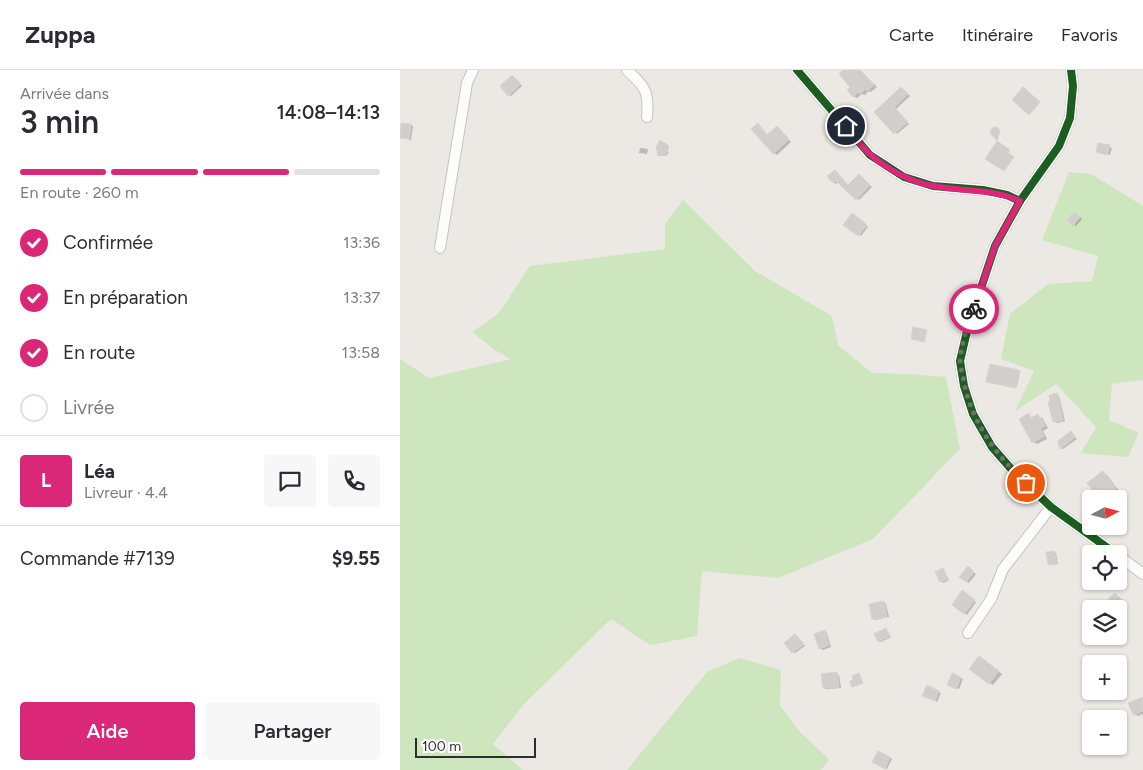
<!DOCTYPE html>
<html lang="fr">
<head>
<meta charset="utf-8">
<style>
  :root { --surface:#fff; --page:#f7f7f7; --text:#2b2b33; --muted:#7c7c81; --line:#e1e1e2; --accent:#db2777 }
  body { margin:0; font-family:Figtree,sans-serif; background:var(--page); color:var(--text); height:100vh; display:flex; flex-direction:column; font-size:19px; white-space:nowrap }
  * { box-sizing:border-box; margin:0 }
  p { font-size:16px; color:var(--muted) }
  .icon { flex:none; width:28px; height:28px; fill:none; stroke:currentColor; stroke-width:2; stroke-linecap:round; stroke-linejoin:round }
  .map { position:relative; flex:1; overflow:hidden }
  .sheet { display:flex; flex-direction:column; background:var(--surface); width:400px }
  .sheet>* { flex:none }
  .needle { width:32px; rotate:83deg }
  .buttons { position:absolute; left:682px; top:420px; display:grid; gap:10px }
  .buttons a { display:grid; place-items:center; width:45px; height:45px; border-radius:5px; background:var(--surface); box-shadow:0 1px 4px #0004; font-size:25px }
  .scale { position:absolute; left:15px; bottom:12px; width:121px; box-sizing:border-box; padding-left:5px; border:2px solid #2e2e2e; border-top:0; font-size:14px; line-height:18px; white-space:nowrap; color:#2e2e2e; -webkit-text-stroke:4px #fff; paint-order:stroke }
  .pin { position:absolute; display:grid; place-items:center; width:42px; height:42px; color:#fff; margin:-21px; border:2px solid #fff; border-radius:50%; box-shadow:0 1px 5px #0007 }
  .courier { position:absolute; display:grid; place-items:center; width:50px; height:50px; margin:-25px; border:4px solid #db2777; border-radius:50%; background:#fff; color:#222; box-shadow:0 1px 6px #0007 }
  .summary em { font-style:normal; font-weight:600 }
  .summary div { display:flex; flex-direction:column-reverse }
  .summary { display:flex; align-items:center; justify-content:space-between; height:85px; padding:0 20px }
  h1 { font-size:32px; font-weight:600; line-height:38px }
  .bar { display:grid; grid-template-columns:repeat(4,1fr); gap:8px 5px; align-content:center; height:60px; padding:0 20px }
  .bar i { height:6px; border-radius:4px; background:var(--line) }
  .bar .selected { background:var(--accent) }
  .bar p { grid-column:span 4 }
  .line { display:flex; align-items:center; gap:12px; padding:0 20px; border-top:1px solid var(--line) }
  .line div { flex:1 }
  .round { display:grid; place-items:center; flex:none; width:52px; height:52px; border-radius:5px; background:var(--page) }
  ol { padding:0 20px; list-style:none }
  li { display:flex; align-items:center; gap:15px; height:55px }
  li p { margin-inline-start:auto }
  li .icon { padding:5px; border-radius:50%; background:var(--accent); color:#fff; stroke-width:4 }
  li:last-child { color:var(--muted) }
  li i { width:28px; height:28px; border:2px solid var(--line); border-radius:50% }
  .action { display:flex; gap:10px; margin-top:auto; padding:10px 20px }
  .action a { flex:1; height:58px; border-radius:5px; background:var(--accent); color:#fff; font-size:20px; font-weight:600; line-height:58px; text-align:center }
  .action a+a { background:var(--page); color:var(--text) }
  header { display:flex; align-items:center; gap:30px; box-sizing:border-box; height:70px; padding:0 25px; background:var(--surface); border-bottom:1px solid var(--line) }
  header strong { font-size:24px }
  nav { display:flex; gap:28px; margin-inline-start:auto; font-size:18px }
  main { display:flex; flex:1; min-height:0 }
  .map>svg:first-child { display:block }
  .green { fill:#cee6be }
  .shadow { fill:#0003 }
  .building { fill:#d1cecb; stroke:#d7d4d0 }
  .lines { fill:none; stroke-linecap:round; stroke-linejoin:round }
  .minor-casing { stroke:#c5c4c5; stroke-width:12 }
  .minor { stroke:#fcfcfb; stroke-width:10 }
  .cycleway-casing { stroke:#fff; stroke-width:11 }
  .cycleway { stroke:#1b5e20; stroke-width:8 }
  .done { stroke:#706f6e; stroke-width:5; stroke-dasharray:0 9 }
  .route { stroke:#db2777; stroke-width:6 }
</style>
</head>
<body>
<header>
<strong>Zuppa</strong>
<nav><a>Carte</a><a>Itinéraire</a><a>Favoris</a></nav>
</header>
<main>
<section class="sheet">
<div class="summary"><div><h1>3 min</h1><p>Arrivée dans</p></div><em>14:08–14:13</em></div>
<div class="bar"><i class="selected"></i><i class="selected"></i><i class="selected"></i><i></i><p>En route · 260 m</p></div>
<ol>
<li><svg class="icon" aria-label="check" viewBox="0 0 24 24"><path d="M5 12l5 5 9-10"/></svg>Confirmée<p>13:36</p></li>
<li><svg class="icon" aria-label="check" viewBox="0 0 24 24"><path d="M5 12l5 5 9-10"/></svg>En préparation<p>13:37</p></li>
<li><svg class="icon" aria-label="check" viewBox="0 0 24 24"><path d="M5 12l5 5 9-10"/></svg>En route<p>13:58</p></li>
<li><i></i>Livrée</li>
</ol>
<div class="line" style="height:90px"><b class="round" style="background:var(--accent);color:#fff">L</b><div><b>Léa</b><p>Livreur · 4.4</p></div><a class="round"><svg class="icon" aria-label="chat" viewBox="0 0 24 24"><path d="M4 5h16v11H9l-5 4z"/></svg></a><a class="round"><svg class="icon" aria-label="phone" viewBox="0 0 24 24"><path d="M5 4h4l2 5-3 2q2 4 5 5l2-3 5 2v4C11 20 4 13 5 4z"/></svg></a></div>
<div class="line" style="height:65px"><div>Commande #7139</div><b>$9.55</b></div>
<div class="action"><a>Aide</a><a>Partager</a></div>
</section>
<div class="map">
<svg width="743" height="700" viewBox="0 0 743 700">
  <rect width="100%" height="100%" fill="#ece8e4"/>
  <g class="green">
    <polygon points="669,102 691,104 743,136 743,310 712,314 709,350 739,363 728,387 681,383 696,357 656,314 615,341 634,301 601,289 610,244 648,214 692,211 698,186 642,170"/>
    <polygon points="283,130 355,201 432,246 438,275 472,303 510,304 546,307 560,379 473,469 378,508 302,501 297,566 250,575 211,549 124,634 93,674 123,700 0,700 0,289 29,308 111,289 95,280 72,262 99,243 130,196 265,179 265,154"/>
    <polygon points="340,588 381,600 380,636 400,662 429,689 421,700 227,700 307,602"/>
  </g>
  <g class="shadow">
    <polygon points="445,0 460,0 477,17 471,22 469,21 465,25 462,24 457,28 453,26 452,17"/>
    <polygon points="114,8 122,16 111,26 109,25"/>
    <polygon points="501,18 510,26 496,39 509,54 497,64 476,42"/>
    <polygon points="10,55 13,56 11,70 0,67"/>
    <polygon points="358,55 368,66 380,60 391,72 377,85 374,83"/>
    <polygon points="261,72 269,77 267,81 269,82 266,86 259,85"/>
    <polygon points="709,77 712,78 710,85 700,83"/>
    <polygon points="240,78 248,79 247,84 239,83"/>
    <polygon points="435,101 448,116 461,107 472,117 459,130 439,111 436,114 434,113"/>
    <polygon points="678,145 682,149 676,156 674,155"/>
    <polygon points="454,146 468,157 461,166 445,154"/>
    <polygon points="591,296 620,301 617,317 588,312"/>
    <polygon points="657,325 659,326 665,351 657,353 654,351"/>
    <polygon points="629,345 633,349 638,346 642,348 648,358 643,361 647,369 637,374 633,372"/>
    <polygon points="671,362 677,369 663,379 661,378"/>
    <polygon points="703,403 707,405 719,421 709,429 700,429"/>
    <polygon points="654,482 656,483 658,494 652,495 649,494"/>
    <polygon points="570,499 576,504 569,513 566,511"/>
    <polygon points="543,500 549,510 543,513 541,511"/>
    <polygon points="562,522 576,532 567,545 553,535"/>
    <polygon points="484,533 486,534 489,547 475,550 473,548"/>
    <polygon points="486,560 491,567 481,572 479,571"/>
    <polygon points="425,561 427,563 431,577 423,580 420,578"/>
    <polygon points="395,565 405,576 395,583 393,582"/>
    <polygon points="583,590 602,604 593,615 590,613"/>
    <polygon points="437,604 439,605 441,618 426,619 424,618"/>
    <polygon points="552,605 563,609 559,619 551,616"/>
    <polygon points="527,617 541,623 537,632 524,625"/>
    <polygon points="743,628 743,647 742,644 738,646 734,644"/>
    <polygon points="691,663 691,676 712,676 712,678 694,684 690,681 685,665"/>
    <polygon points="478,682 492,689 487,699 473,692"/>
  </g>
  <g class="building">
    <polygon points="443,0 460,0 474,15 467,21 465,19 460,24 458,22 453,27 447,20 450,17 439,4"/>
    <polygon points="112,5 121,14 108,26 100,16"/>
    <polygon points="501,17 508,24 494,37 508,52 494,64 474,42"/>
    <polygon points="623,17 640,32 629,45 612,30"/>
    <polygon points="1,53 11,54 9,69 0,68"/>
    <polygon points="358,53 367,65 377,56 389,69 373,84 351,59"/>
    <polygon points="597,57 600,61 597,71 610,80 608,83 614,87 604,101 585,89 597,71 590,63 592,58"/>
    <polygon points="260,70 268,75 266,79 268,80 265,85 258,86 256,77"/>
    <polygon points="698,73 710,75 707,85 696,82"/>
    <polygon points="435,100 448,115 459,104 470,115 456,130 436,111 433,113 427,106"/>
    <polygon points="675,142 680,147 673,156 667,150 671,144 673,145"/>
    <polygon points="452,143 467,155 458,166 443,155"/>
    <polygon points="513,257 527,260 524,272 511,269"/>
    <polygon points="590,294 619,300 616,318 586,312"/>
    <polygon points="657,323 663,350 653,352 648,332 650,331 649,325"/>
    <polygon points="629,343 631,348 638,344 645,356 640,358 644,366 632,373 619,349"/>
    <polygon points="671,361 675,367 660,379 658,371"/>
    <polygon points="703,401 716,419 703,429 699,429 687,413"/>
    <polygon points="654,481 657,493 648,495 646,482"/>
    <polygon points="568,496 574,502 566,512 559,507"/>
    <polygon points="543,498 548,509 540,512 535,502"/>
    <polygon points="562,520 575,530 564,544 552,535"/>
    <polygon points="715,523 722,530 715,537 708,529"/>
    <polygon points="484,531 487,547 472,549 469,534"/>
    <polygon points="486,558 490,566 478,572 474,564"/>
    <polygon points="425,560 429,575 419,579 414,564"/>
    <polygon points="395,564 404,574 392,583 384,573"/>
    <polygon points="579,586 599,601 589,614 569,599"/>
    <polygon points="437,602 439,617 423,618 421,604"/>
    <polygon points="459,603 463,613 452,617 450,611 453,610 452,606"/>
    <polygon points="552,603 561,607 556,619 547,615"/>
    <polygon points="527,615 539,621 535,631 522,626"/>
    <polygon points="743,627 743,641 733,645 728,633"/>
    <polygon points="691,662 691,683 690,683 684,665"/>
    <polygon points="478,681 490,687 485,699 472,692"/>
  </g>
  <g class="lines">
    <defs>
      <g id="minor">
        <path d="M227 0C246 18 249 21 247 47"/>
        <polyline points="397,0 470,85 504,107 533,116 583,120 607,125 620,131"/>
        <polyline points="671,0 673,16 670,48 659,76 620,131 595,176 568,257 560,291 564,316 573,344 592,377 613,401 651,437 716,484"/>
        <polyline points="40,178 67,13 73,0"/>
        <polyline points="719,486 743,504"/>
        <polyline points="568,563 591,529 603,499 651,437"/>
      </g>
    </defs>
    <use href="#minor" class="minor-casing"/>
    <use href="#minor" class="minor"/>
    <defs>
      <g id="cycleway">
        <polyline points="397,0 470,85 504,107 533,116 583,120 607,125 620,131"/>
        <polyline points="671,0 673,16 670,48 659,76 620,131 595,176 568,257 560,291 564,316 573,344 592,377 613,401 651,437 716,484"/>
      </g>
    </defs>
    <use href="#cycleway" class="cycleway-casing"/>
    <use href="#cycleway" class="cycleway"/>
  </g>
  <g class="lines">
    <path class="done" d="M574 239C568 255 561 274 560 291 560 296 562 302 563 306 569 349 595 384 626 413"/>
    <path class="route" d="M446 56C454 66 462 78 471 85 488 100 511 112 533 116 563 122 591 118 620 131L595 176 574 239"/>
  </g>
</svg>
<div class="buttons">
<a><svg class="needle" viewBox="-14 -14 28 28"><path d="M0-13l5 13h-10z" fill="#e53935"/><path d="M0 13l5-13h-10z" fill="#7c7c81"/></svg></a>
<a><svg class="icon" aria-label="locate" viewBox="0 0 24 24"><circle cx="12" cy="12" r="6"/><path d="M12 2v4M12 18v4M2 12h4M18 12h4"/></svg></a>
<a><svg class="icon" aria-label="layers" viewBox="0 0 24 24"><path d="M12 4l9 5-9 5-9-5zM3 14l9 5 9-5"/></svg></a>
<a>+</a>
<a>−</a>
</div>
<div class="scale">100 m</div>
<div class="pin" style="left:626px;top:413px;background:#ea580c"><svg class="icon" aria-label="bag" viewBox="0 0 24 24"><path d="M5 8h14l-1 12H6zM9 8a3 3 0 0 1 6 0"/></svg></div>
<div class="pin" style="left:446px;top:56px;background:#1f2937"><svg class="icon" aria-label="home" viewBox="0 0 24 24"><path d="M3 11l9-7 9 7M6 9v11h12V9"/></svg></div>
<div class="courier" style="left:574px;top:239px"><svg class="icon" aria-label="bike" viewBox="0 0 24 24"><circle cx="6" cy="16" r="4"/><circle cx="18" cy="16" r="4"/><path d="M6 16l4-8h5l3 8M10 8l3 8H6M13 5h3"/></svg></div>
</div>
</main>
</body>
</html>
